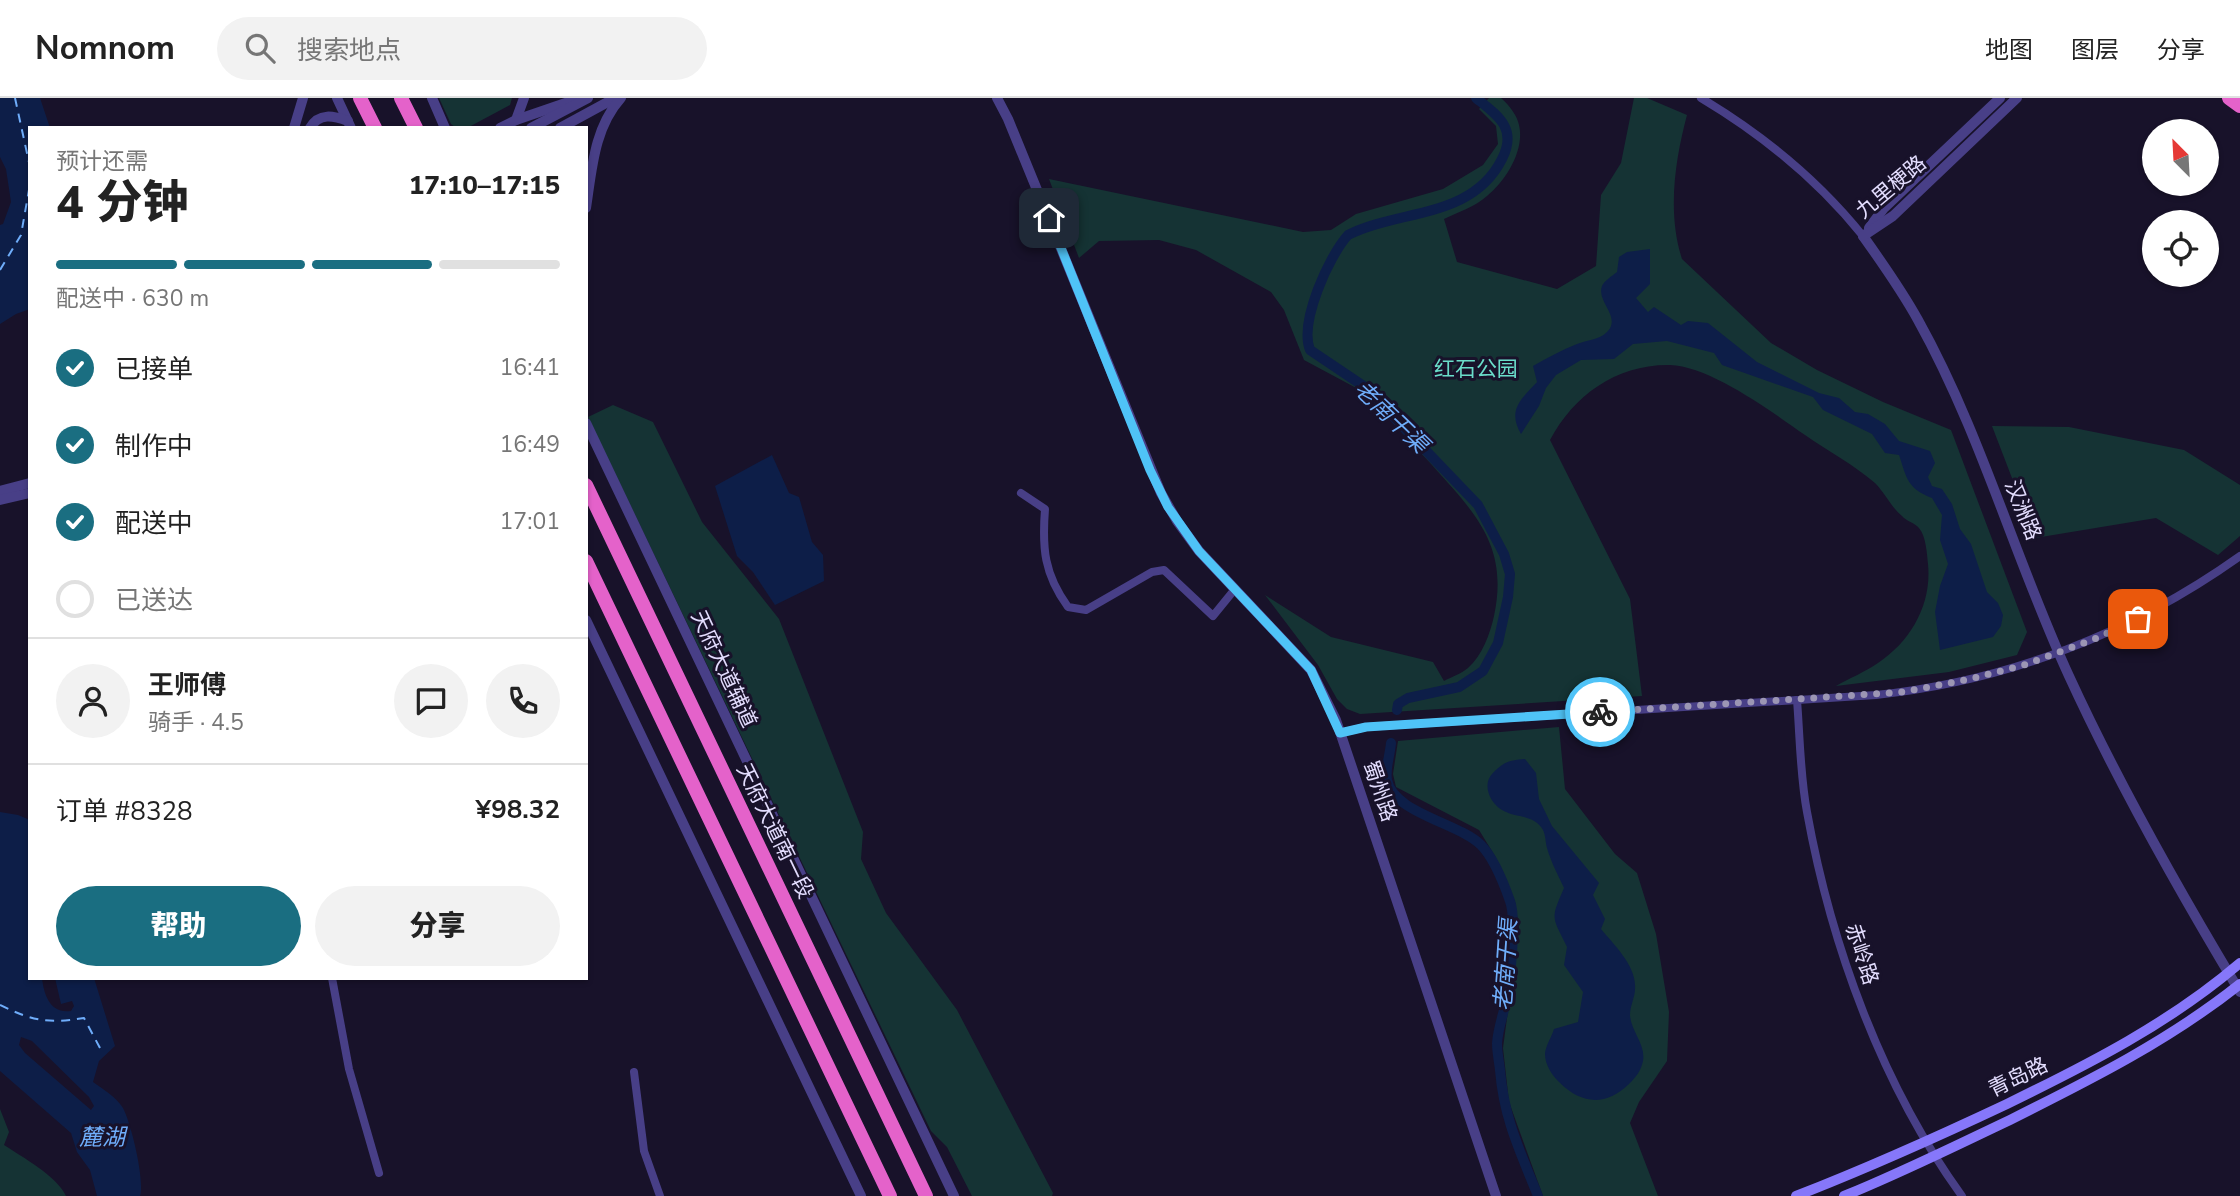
<!DOCTYPE html>
<html lang="zh">
<head>
<meta charset="utf-8">
<style>
  :root { --surface:#fff; --page:#f2f2f2; --text:#222; --muted:#767676; --line:#e0e0e0; --accent:#1a6e81 }
  body { margin:0; font-family:"Nunito Sans","Noto Sans SC",sans-serif; background:var(--page); color:var(--text); height:100vh; display:flex; flex-direction:column; font-size:26px; white-space:nowrap }
  * { box-sizing:border-box; margin:0 }
  p { font-size:23px; color:var(--muted) }
  .icon { flex:none; width:38px; height:38px; fill:none; stroke:currentColor; stroke-width:2; stroke-linecap:round; stroke-linejoin:round }
  .map { position:relative; flex:1; overflow:hidden }
  .sheet { position:absolute; left:28px; top:28px; width:560px; height:854px; display:flex; flex-direction:column; background:var(--surface); border-radius:0px; box-shadow:0 2px 5px #0004 }
  .sheet>* { flex:none }
  .needle { width:46px; rotate:336deg }
  .controls { position:absolute; left:2142px; top:21px; display:grid; gap:14px }
  .controls a { display:grid; place-items:center; width:77px; height:77px; border-radius:50%; background:var(--surface); box-shadow:0 2px 5px #0004; font-size:35px }
  .pin { position:absolute; display:grid; place-items:center; width:60px; height:60px; color:#fff; margin:-30px; border-radius:14px; box-shadow:0 4px 10px #0006 }
  .courier { position:absolute; display:grid; place-items:center; width:70px; height:70px; margin:-35px; border:5px solid #4fc3f7; border-radius:50%; background:#fff; color:#222; box-shadow:0 2px 9px #0007 }
  .summary em { font-style:normal; font-weight:800 }
  .summary div { display:flex; flex-direction:column-reverse }
  .summary { display:flex; align-items:center; justify-content:space-between; height:119px; padding:0 28px }
  h1 { font-size:46px; font-weight:800; line-height:52px }
  .bar { display:grid; grid-template-columns:repeat(4,1fr); gap:10px 7px; align-content:center; height:84px; padding:0 28px }
  .bar i { height:9px; border-radius:5px; background:var(--line) }
  .bar .on { background:var(--accent) }
  .bar p { grid-column:span 4 }
  .line { display:flex; align-items:center; gap:18px; padding:0 28px; border-top:2px solid var(--line) }
  .line div { flex:1 }
  .round { display:grid; place-items:center; flex:none; width:74px; height:74px; border-radius:37px; background:var(--page) }
  ol { padding:0 28px; list-style:none }
  li { display:flex; align-items:center; gap:21px; height:77px }
  li p { margin-inline-start:auto }
  li .icon { padding:7px; border-radius:50%; background:var(--accent); color:#fff; stroke-width:4 }
  li:last-child { color:var(--muted) }
  li i { width:38px; height:38px; border:4px solid var(--line); border-radius:50% }
  .action { display:flex; gap:14px; margin-top:auto; padding:14px 28px }
  .action a { flex:1; height:80px; border-radius:42px; background:var(--accent); color:#fff; font-size:28px; font-weight:800; line-height:80px; text-align:center }
  .action a+a { background:var(--page); color:var(--text) }
  header { display:flex; align-items:center; gap:42px; box-sizing:border-box; height:98px; padding:0 35px; background:var(--surface); border-bottom:2px solid var(--line) }
  header strong { font-size:33px }
  nav { display:flex; gap:38px; margin-inline-start:auto; font-size:24px }
  .search { width:490px; height:63px; background:var(--page); display:flex; align-items:center; gap:18px; box-sizing:border-box; padding:0 24px; border-radius:38px; color:var(--muted); font-size:26px }
  .map>svg:first-child { display:block }
  .green { fill:#153334 }
  .water { fill:#0d1e48; fill-rule:evenodd }
  .lines { fill:none; stroke-linecap:round; stroke-linejoin:round }
  .canal { stroke:#0d1e48; stroke-width:10 }
  .ferry { stroke:#6fadfa; stroke-width:2; stroke-dasharray:9 7; stroke-linecap:butt }
  .minor { stroke:#483f87; stroke-width:8 }
  .tertiary { stroke:#483f87; stroke-width:10 }
  .secondary { stroke:#8677fa; stroke-width:10 }
  .trunk { stroke:#e462ca; stroke-width:14 }
  .done { stroke:#9c96b4; stroke-width:7; stroke-dasharray:0 12.6 }
  .route { stroke:#4fc3f7; stroke-width:9 }
  .labels { text-anchor:middle; dominant-baseline:central; stroke-width:6; stroke-linejoin:round; paint-order:stroke }
  .street-label { font-size:21px; fill:#e3ddfe; stroke:#18122a }
  .park-label { font-size:21px; fill:#6addca; stroke:#18122a }
  .water-label { font-size:23px; font-style:italic; fill:#6fadfa; stroke:#18122a }
</style>
</head>
<body>
<header>
<strong>Nomnom</strong>
<div class="search"><svg class="icon" aria-label="search" viewBox="0 0 24 24"><circle cx="10" cy="10" r="6"/><path d="M15 15l6 6"/></svg>搜索地点</div>
<nav><a>地图</a><a>图层</a><a>分享</a></nav>
</header>
<div class="map">
<svg width="2240" height="1098" viewBox="0 0 2240 1098">
  <rect width="100%" height="100%" fill="#18122a"/>
  <g class="green">
    <polygon points="439,0 512,0 510,7 467,30 456,30 451,26"/>
    <path d="M1489 0H1501C1509 7 1517 17 1519 27 1525 52 1506 83 1487 98 1475 109 1458 114 1444 121L1457 164 1557 191 1596 168 1601 97 1621 65 1634 0H1647L1687 17C1675 62 1667 115 1682 161L1771 245 1817 272 1883 304 1951 332 2027 534 2017 557 1949 574 1836 588C1850 580 1865 574 1878 565 1911 543 1932 506 1928 466 1927 456 1926 438 1919 430 1915 425 1906 423 1902 418 1891 409 1885 395 1875 385 1854 367 1828 353 1805 337 1772 314 1710 268 1670 267 1617 266 1574 297 1550 342L1630 501 1642 598 1360 616 1347 611 1337 601 1318 567 1265 497 1331 539 1433 564 1444 583C1451 579 1461 576 1468 570 1482 558 1490 536 1494 518 1509 448 1475 415 1432 367 1411 344 1390 322 1369 299L1360 292 1304 262 1284 212 1271 194 1196 152 1159 142 1099 143 1079 160 1049 81 1303 134 1331 132 1356 116 1443 91 1483 67 1498 46 1496 28 1479 11Z"/>
    <polygon points="613,307 653,324 702,424 779,521 863,734 861,761 886,815 957,912 1053,1095 1052,1098 972,1098 947,1049 931,1033 588,319"/>
    <polygon points="1992,328 2069,329 2184,352 2240,387 2240,438 2218,457 2156,420 2035,440"/>
    <polygon points="1559,629 1565,691 1615,756 1637,775 1656,836 1669,914 1667,963 1639,1004 1630,1025 1658,1098 1543,1098 1509,1004 1503,950 1519,830 1515,804 1495,758 1479,732 1396,689 1393,676 1398,643"/>
    <path d="M0 1011 9 1034 4 1047C22 1059 57 1078 66 1098H0Z"/>
  </g>
  <g class="water">
    <polygon points="0,0 40,0 50,30 30,30 30,211 16,216 0,226 0,127 3,126 11,104 6,71 0,59"/>
    <path d="M1650 151V186L1636 200 1648 214 1654 209 1681 227 1688 223 1708 225 1757 264 1819 295 1839 300 1855 314 1868 316 1885 326 1899 343 1930 353 1935 365 1928 379 1932 388 1942 391 1952 406 1960 431 1971 446 1987 494 1998 505 2003 517 2001 528 1993 539 1940 552 1935 514 1940 488 1948 466 1940 442 1942 417 1932 400C1907 390 1907 381 1899 357L1885 355 1872 336 1823 312 1813 299 1722 267 1714 255 1667 243 1633 246 1614 261 1581 262 1556 277 1546 290 1539 308 1521 336C1507 312 1521 301 1537 284L1533 268C1547 260 1562 252 1577 246 1587 242 1599 242 1607 234 1622 219 1596 204 1602 188 1604 183 1612 178 1617 174L1619 159 1627 154Z"/>
    <polygon points="772,357 789,395 799,399 812,444 823,457 824,483 775,507 753,474 737,458 715,388"/>
    <path d="M1525 661 1536 675 1539 701 1552 728 1599 785 1593 797 1605 821 1601 831C1614 847 1637 868 1635 891 1635 899 1630 908 1630 917 1631 934 1646 946 1643 963 1641 973 1636 979 1629 986 1606 1008 1582 1007 1559 984 1552 977 1545 967 1545 956 1545 949 1552 938 1554 931L1578 924 1583 894 1564 867 1567 849C1552 818 1550 822 1564 790 1558 777 1551 764 1547 750 1545 743 1546 735 1541 729 1530 716 1515 720 1502 712 1490 705 1482 687 1492 676 1503 664 1510 662 1525 661Z"/>
    <path d="M0 714 18 717 30 722V880H42C44 897 50 916 71 913L74 908 72 903 61 906 55 880H94L115 948 99 963 93 984C103 991 116 999 123 1010 131 1025 145 1082 140 1098H97L90 1072 77 1054 71 1035 0 973ZM21 939 32 943 89 999 94 1008 91 1012 25 955 19 947Z"/>
  </g>
  <g class="lines">
    <g class="canal">
      <path d="M1397 612 1398 606 1408 600 1459 589 1483 573 1498 545 1508 499 1510 476 1504 456 1478 407 1365 289 1310 252C1299 224 1329 158 1348 137 1400 111 1472 121 1502 61 1518 30 1497 17 1476 0"/>
      <path d="M1391 645C1390 657 1385 671 1387 682 1393 715 1459 725 1481 747 1494 760 1504 786 1510 803 1517 822 1510 883 1506 904 1503 917 1498 931 1497 945 1497 954 1499 963 1500 972 1504 1021 1520 1053 1538 1098"/>
    </g>
    <g class="ferry">
      <polyline points="15,0 30,69"/>
      <polyline points="0,172 21,137 30,86"/>
      <path d="M0 907C33 923 48 926 84 920L100 950"/>
    </g>
    <g class="minor">
      <path d="M1701 0C1763 37 1818 82 1863 138"/>
      <path d="M1021 395 1045 411C1042 450 1044 476 1068 509L1086 512 1152 474 1164 472 1213 518 1235 491"/>
      <path d="M1797 602C1800 639 1800 677 1807 714 1831 847 1882 988 1962 1098"/>
      <path d="M1340 635 1366 629 1876 597C2008 583 2132 535 2240 458"/>
      <polyline points="332,880 349,971 379,1075"/>
      <polyline points="634,974 644,1053 660,1098"/>
    </g>
    <g class="tertiary">
      <polyline points="337,0 351,30"/>
      <polyline points="432,0 445,30"/>
      <polyline points="997,0 1008,21 1161,395 1177,423 1199,453 1311,572 1336,622 1496,1098"/>
      <polyline points="516,22 524,0"/>
      <polyline points="294,30 303,0"/>
      <path d="M310 30C319 14 334 18 348 23"/>
      <polyline points="500,30 516,22 580,0"/>
      <polyline points="531,30 588,0"/>
      <polyline points="560,30 615,0"/>
      <path d="M586 110C592 71 594 30 621 0"/>
      <polyline points="1869,130 1884,110 2000,0"/>
      <path d="M1863 138C1883 166 1902 193 1918 222 1981 335 2015 461 2069 578 2119 687 2178 791 2240 894"/>
      <polyline points="1863,138 1893,118 2017,0"/>
      <polyline points="586,325 954,1098"/>
      <polyline points="0,393 30,385"/>
      <polyline points="0,402 30,395"/>
      <polyline points="586,522 861,1098"/>
    </g>
    <g class="secondary">
      <path d="M1796 1098C1868 1070 1937 1039 2007 1006 2089 966 2170 925 2240 865"/>
      <path d="M1844 1098C1901 1075 1955 1048 2010 1022 2090 982 2170 942 2240 886"/>
    </g>
    <g class="trunk">
      <polyline points="360,0 375,30"/>
      <polyline points="401,0 416,30"/>
      <polyline points="2229,0 2240,8"/>
      <polyline points="586,387 926,1098"/>
      <polyline points="586,463 890,1098"/>
    </g>
  </g>
  <g class="lines">
    <polyline class="done" points="1600,614 1903,594 1970,581 2024,567 2092,542 2138,521"/>
    <polyline class="route" points="1049,120 1150,372 1168,409 1199,453 1311,572 1340,635 1366,629 1600,614"/>
  </g>
  <g class="labels">
    <g class="street-label">
      <text transform="translate(1891 89) rotate(-40)">九里梗路</text>
      <text transform="translate(2023 412) rotate(68)">汉洲路</text>
      <text transform="translate(724 571) rotate(65)">天府大道辅道</text>
      <text transform="translate(1380 693) rotate(71)">蜀州路</text>
      <text transform="translate(775 733) rotate(64)">天府大道南一段</text>
      <text transform="translate(1862 856) rotate(72)">赤岭路</text>
      <text transform="translate(2018 979) rotate(-26)">青岛路</text>
    </g>
    <g class="park-label">
      <text x="1476" y="271">红石公园</text>
    </g>
    <g class="water-label">
      <text transform="translate(1391 319) rotate(44)">老南干渠</text>
      <text transform="translate(1506 867) rotate(-86)">老南干渠</text>
      <text x="102" y="1039">麓湖</text>
    </g>
  </g>
</svg>
<div class="controls">
<a><svg class="needle" viewBox="-14 -14 28 28"><path d="M0-13l5 13h-10z" fill="#e53935"/><path d="M0 13l5-13h-10z" fill="#767676"/></svg></a>
<a><svg class="icon" aria-label="locate" viewBox="0 0 24 24"><circle cx="12" cy="12" r="6"/><path d="M12 2v4M12 18v4M2 12h4M18 12h4"/></svg></a>
</div>
<div class="pin" style="left:2138px;top:521px;background:#ea580c"><svg class="icon" aria-label="bag" viewBox="0 0 24 24"><path d="M5 8h14l-1 12H6zM9 8a3 3 0 0 1 6 0"/></svg></div>
<div class="pin" style="left:1049px;top:120px;background:#1f2937"><svg class="icon" aria-label="home" viewBox="0 0 24 24"><path d="M3 11l9-7 9 7M6 9v11h12V9"/></svg></div>
<div class="courier" style="left:1600px;top:614px"><svg class="icon" aria-label="bike" viewBox="0 0 24 24"><circle cx="6" cy="16" r="4"/><circle cx="18" cy="16" r="4"/><path d="M6 16l4-8h5l3 8M10 8l3 8H6M13 5h3"/></svg></div>
<section class="sheet">
<div class="summary"><div><h1>4 分钟</h1><p>预计还需</p></div><em>17:10–17:15</em></div>
<div class="bar"><i class="on"></i><i class="on"></i><i class="on"></i><i></i><p>配送中 · 630 m</p></div>
<ol>
<li><svg class="icon" aria-label="check" viewBox="0 0 24 24"><path d="M5 12l5 5 9-10"/></svg>已接单<p>16:41</p></li>
<li><svg class="icon" aria-label="check" viewBox="0 0 24 24"><path d="M5 12l5 5 9-10"/></svg>制作中<p>16:49</p></li>
<li><svg class="icon" aria-label="check" viewBox="0 0 24 24"><path d="M5 12l5 5 9-10"/></svg>配送中<p>17:01</p></li>
<li><i></i>已送达</li>
</ol>
<div class="line" style="height:126px"><a class="round"><svg class="icon" aria-label="person" viewBox="0 0 24 24"><circle cx="12" cy="8" r="4"/><path d="M4 21q1-7 8-7t8 7"/></svg></a><div><b>王师傅</b><p>骑手 · 4.5</p></div><a class="round"><svg class="icon" aria-label="chat" viewBox="0 0 24 24"><path d="M4 5h16v11H9l-5 4z"/></svg></a><a class="round"><svg class="icon" aria-label="phone" viewBox="0 0 24 24"><path d="M5 4h4l2 5-3 2q2 4 5 5l2-3 5 2v4C11 20 4 13 5 4z"/></svg></a></div>
<div class="line" style="height:91px"><div>订单 #8328</div><b>¥98.32</b></div>
<div class="action"><a>帮助</a><a>分享</a></div>
</section>
</div>
</body>
</html>
